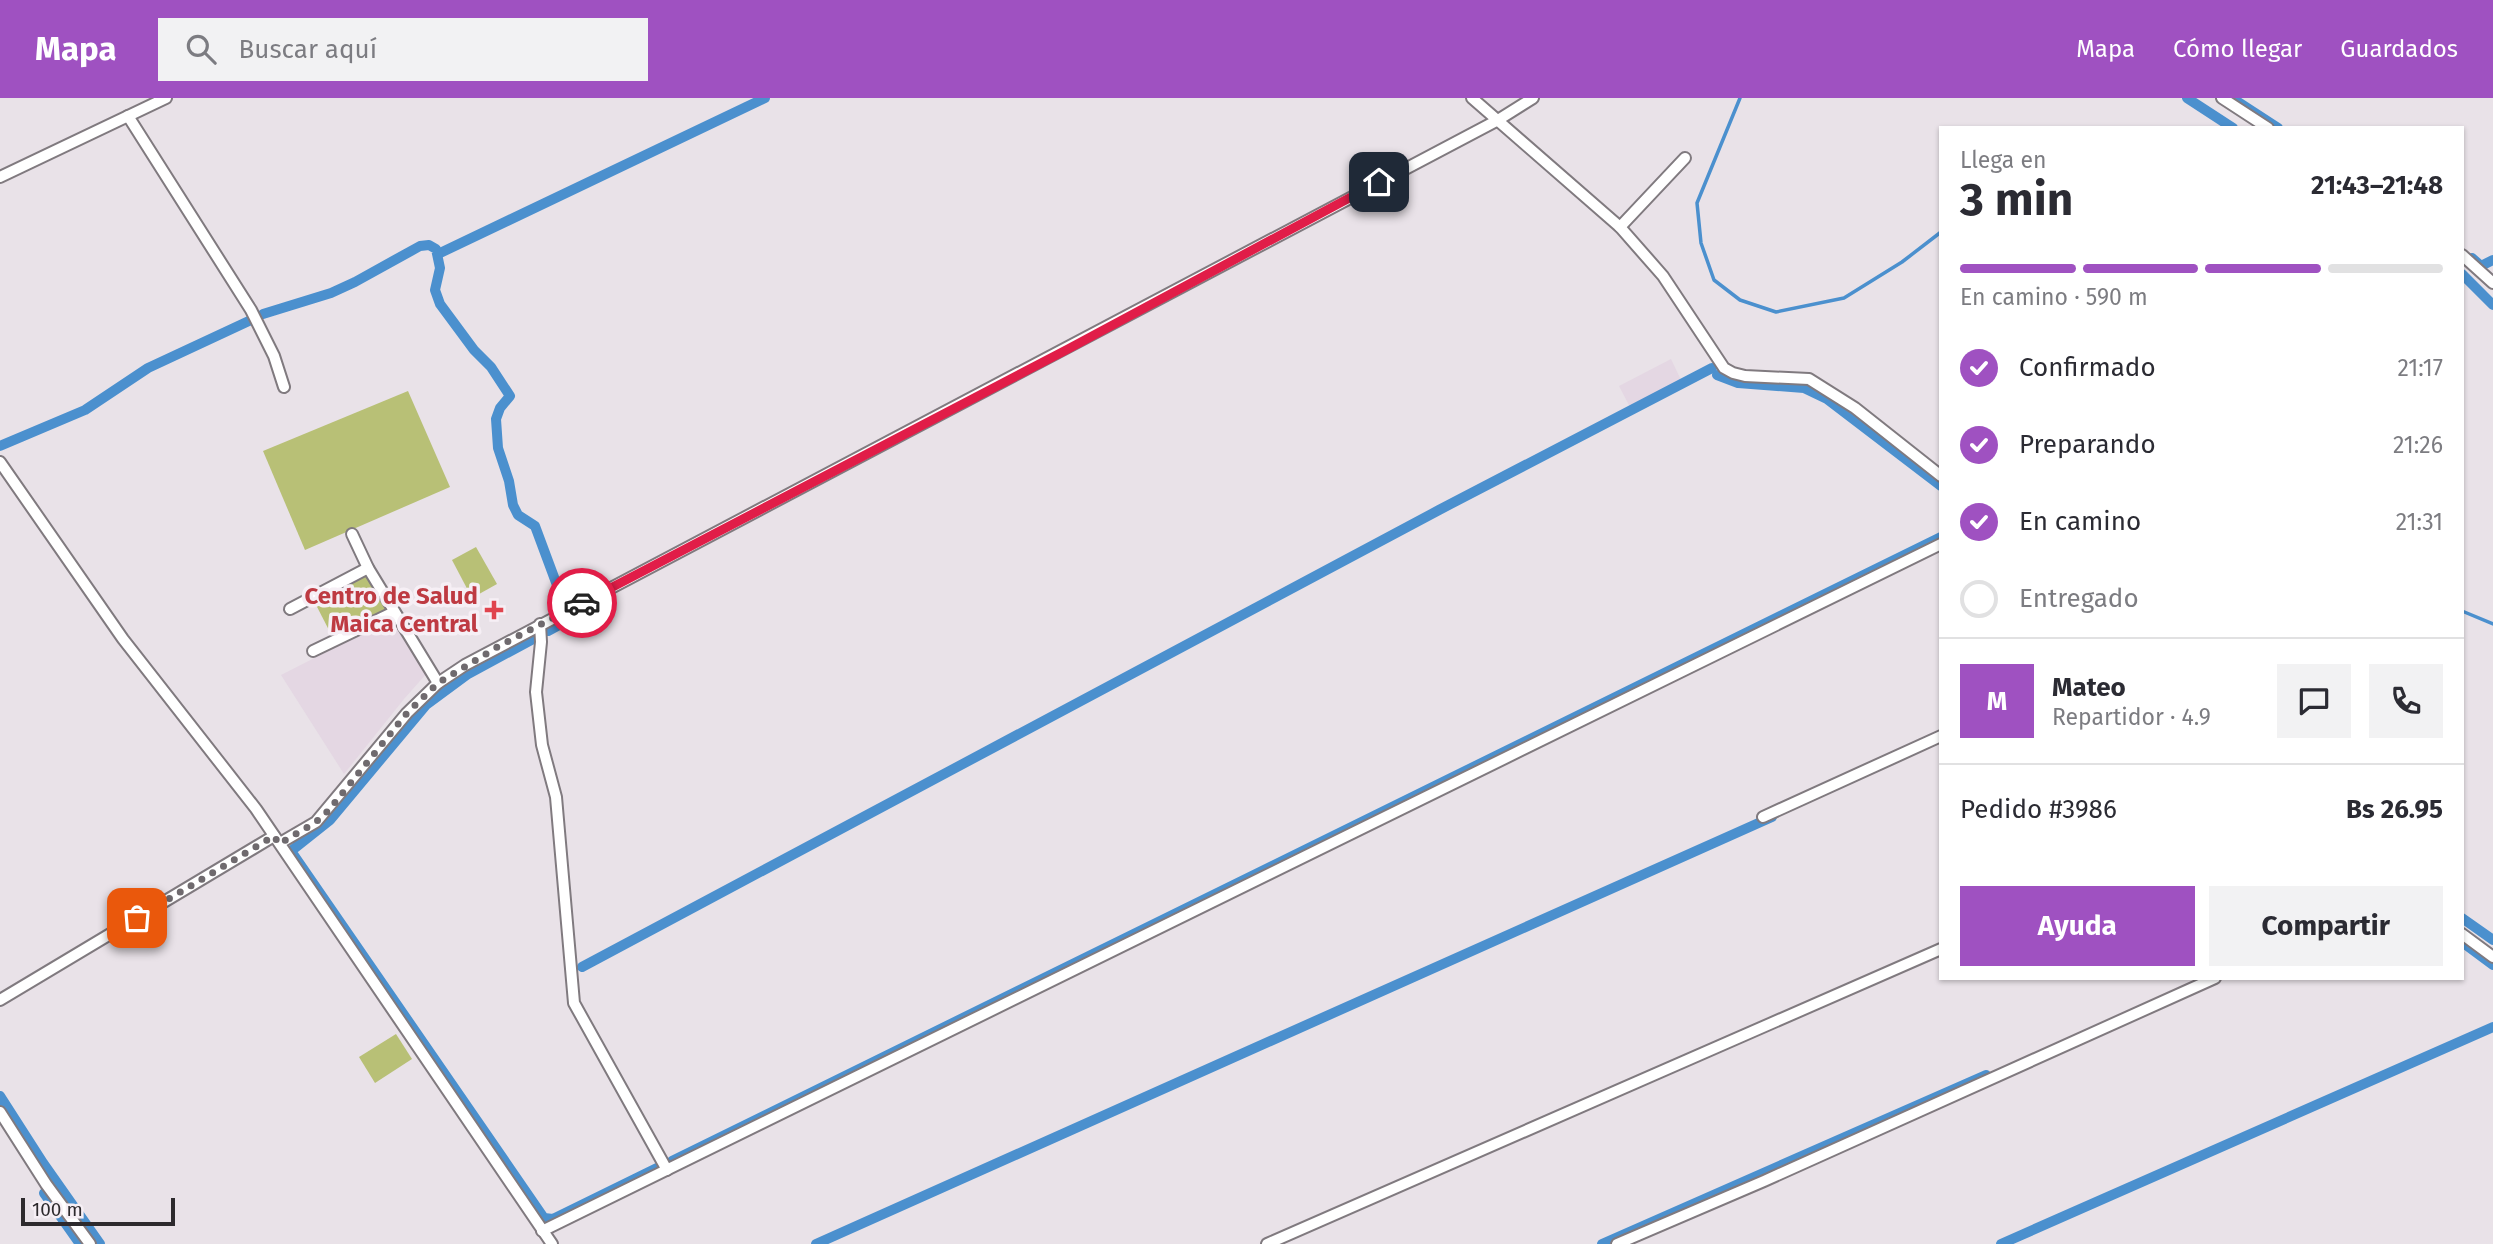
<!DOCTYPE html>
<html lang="es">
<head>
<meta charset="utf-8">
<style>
  :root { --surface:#fff; --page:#f2f2f3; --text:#2b2b33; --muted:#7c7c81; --line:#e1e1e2; --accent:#9f51c1 }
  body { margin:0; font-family:"Fira Sans",sans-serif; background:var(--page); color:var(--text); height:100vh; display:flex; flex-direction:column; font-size:26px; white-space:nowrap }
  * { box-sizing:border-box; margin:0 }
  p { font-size:23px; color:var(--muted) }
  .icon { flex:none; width:38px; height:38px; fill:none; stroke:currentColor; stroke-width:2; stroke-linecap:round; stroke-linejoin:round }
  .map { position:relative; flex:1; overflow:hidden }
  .panel { position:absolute; left:1939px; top:28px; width:525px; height:854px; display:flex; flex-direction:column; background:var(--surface); border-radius:0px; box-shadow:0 2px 5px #0004 }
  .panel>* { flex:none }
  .scale { position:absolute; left:21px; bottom:18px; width:154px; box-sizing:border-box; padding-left:7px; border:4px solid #2d2a2d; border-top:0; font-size:19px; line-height:24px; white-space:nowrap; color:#2d2a2d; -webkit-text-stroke:5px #f6eff5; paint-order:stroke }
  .pin { position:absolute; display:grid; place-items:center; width:60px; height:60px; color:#fff; margin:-30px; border-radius:14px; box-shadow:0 4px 10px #0006 }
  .courier { position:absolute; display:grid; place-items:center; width:70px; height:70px; margin:-35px; border:5px solid #e11d48; border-radius:50%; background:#fff; color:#222; box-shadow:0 2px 9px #0007 }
  .summary em { font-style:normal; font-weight:700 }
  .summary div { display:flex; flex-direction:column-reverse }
  .summary { display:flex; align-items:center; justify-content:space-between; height:119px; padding:0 21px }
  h1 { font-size:46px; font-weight:700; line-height:52px }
  .bar { display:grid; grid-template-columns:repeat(4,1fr); gap:10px 7px; align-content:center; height:84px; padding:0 21px }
  .bar i { height:9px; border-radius:5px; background:var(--line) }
  .bar .selected { background:var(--accent) }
  .bar p { grid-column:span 4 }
  .line { display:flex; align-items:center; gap:18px; padding:0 21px; border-top:2px solid var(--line) }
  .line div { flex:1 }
  .round { display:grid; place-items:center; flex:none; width:74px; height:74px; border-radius:0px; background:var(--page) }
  ol { padding:0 21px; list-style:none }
  li { display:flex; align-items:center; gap:21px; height:77px }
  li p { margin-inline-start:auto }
  li .icon { padding:7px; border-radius:50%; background:var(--accent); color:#fff; stroke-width:4 }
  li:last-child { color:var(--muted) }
  li i { width:38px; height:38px; border:4px solid var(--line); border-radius:50% }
  .button { display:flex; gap:14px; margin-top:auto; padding:14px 21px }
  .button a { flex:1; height:80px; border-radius:0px; background:var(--accent); color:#fff; font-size:28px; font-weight:700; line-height:80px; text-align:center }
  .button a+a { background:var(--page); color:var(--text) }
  header { display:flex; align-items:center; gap:42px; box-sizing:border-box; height:98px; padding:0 35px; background:var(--accent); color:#fff }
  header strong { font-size:33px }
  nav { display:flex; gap:38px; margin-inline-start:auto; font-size:24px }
  .search { width:490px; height:63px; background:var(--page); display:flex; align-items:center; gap:18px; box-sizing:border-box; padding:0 24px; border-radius:0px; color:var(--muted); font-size:26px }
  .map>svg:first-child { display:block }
  .built { fill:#e4d7e3 }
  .green { fill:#b8c076 }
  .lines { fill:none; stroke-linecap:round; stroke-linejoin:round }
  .stream { stroke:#4b90ce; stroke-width:3.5 }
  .canal { stroke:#4b90ce; stroke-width:10 }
  .minor-casing { stroke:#807a7f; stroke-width:14 }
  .minor { stroke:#fff; stroke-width:10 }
  .done { stroke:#6f6a6e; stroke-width:7; stroke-dasharray:0 12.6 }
  .route { stroke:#e11d48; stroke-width:9 }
  .health-dot { fill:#e0444e; stroke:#f6eff5; stroke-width:2.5 }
  .labels { text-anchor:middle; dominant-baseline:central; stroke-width:7; stroke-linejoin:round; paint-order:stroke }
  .health-label { font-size:24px; font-weight:bold; fill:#be3a42; stroke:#f6eff5; text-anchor:end }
</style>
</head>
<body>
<header>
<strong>Mapa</strong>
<div class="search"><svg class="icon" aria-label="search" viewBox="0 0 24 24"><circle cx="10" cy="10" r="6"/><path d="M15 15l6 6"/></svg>Buscar aquí</div>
<nav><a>Mapa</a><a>Cómo llegar</a><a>Guardados</a></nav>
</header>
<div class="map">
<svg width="2493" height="1146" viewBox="0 0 2493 1146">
  <rect width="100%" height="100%" fill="#e9e2e8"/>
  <g class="built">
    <polygon points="1671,261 1681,282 1631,311 1619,288"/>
    <polygon points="393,520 427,575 404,601 344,676 281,577"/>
  </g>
  <g class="green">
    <polygon points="408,293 450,389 305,452 263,353"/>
    <polygon points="476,449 497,486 472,500 452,462"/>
    <polygon points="366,477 385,508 385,512 332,538 314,503"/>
    <polygon points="396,936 412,961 375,985 359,959"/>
  </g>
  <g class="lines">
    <g class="stream">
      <polyline points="1740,0 1697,105 1701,145 1714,182 1740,202 1776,214 1844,200 1902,164 1941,134"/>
      <polyline points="2462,513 2493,526"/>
    </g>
    <g class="canal">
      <polyline points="2187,0 2233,30"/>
      <polyline points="2232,0 2278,30"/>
      <polyline points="438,156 765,0"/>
      <polyline points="2472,160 2481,168 2493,162"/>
      <polyline points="2462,176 2493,207"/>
      <polyline points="263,216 331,195 355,184 420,148 429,147 436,151 440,170 435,192 440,206 474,252 491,269 510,298 500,310 496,321 498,350 509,383 513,407 518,417 535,428 564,506"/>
      <polyline points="1717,277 1738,285 1804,290 1827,301 1941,388"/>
      <polyline points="0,348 85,312 148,270 251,222"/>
      <polyline points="548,533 570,521"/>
      <polyline points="533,541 468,576 426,607 330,722 291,753 544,1120 553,1121 657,1070"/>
      <polyline points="2462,820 2493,842"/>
      <polyline points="2462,844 2493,867"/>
      <polyline points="582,869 1439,412 1712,270"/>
      <polyline points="0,998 43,1065 100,1146"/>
      <polyline points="672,1063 1941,439"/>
      <polyline points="44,1095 80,1146"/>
      <polyline points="816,1146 1772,719"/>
      <polyline points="1602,1146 1986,977"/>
      <polyline points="2001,1146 2493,929"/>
    </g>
    <defs>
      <g id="minor">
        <polyline points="1472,0 1620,129 1663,178 1724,270 1733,275 1745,278 1809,281 1855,310 1941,378"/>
        <polyline points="2222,0 2268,30"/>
        <polyline points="128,18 251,212 274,258 284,289"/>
        <polyline points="0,79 166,0"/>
        <polyline points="1620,129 1685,60"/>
        <polyline points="2462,157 2493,185"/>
        <polyline points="0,364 123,541 256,711 552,1146"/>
        <polyline points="352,436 368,470 438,585"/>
        <polyline points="290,511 368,470"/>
        <polyline points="540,526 541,544 536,594 542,647 556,699 574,905 667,1072"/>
        <polyline points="313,553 394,514"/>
        <polyline points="1763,719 1941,638"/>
        <polyline points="280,745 316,724 407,615 438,585 465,567 1498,22 1533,0"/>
        <polyline points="2462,836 2493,859"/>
        <polyline points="0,902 274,738"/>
        <polyline points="0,1014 46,1086 90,1146"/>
        <polyline points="542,1133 1941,446"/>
        <polyline points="1267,1146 1941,851"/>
        <polyline points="1617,1146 1764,1083 2215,880"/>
      </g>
    </defs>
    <use href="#minor" class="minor-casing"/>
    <use href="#minor" class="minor"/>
  </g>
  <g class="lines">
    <polyline class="done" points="137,820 274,738 279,746 316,724 328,713 407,615 438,585 499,548 582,505"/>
    <polyline class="route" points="582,505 1068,251 1379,84"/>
  </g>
  <path class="health-dot" d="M490.5 501.5h7v7h7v7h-7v7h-7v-7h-7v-7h7z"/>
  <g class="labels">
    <g class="health-label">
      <text x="478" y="498">Centro de Salud<tspan x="478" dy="28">Maica Central</tspan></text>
    </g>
  </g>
</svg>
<div class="scale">100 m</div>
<div class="pin" style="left:137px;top:820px;background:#ea580c"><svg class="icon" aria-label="bag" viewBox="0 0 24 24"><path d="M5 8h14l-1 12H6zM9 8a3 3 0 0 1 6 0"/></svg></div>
<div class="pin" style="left:1379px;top:84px;background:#1f2937"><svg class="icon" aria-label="home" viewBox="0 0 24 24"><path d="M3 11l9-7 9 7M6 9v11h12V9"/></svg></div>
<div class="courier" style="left:582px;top:505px"><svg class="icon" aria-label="car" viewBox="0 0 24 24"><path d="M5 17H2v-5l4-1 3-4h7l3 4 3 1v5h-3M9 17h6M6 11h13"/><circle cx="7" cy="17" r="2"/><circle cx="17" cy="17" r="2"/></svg></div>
<section class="panel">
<div class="summary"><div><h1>3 min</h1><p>Llega en</p></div><em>21:43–21:48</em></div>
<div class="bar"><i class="selected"></i><i class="selected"></i><i class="selected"></i><i></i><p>En camino · 590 m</p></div>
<ol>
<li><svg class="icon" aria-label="check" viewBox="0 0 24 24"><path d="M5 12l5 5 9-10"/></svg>Confirmado<p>21:17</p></li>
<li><svg class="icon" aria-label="check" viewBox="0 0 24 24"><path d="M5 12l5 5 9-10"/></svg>Preparando<p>21:26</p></li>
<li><svg class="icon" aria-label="check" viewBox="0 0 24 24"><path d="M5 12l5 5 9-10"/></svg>En camino<p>21:31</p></li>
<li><i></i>Entregado</li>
</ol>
<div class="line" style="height:126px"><b class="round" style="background:var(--accent);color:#fff">M</b><div><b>Mateo</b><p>Repartidor · 4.9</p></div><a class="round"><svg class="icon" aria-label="chat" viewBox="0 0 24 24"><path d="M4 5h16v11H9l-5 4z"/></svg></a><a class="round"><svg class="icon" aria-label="phone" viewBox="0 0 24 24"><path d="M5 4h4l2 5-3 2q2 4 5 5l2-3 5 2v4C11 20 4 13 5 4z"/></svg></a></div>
<div class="line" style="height:91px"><div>Pedido #3986</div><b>Bs 26.95</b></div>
<div class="button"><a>Ayuda</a><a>Compartir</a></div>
</section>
</div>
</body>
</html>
